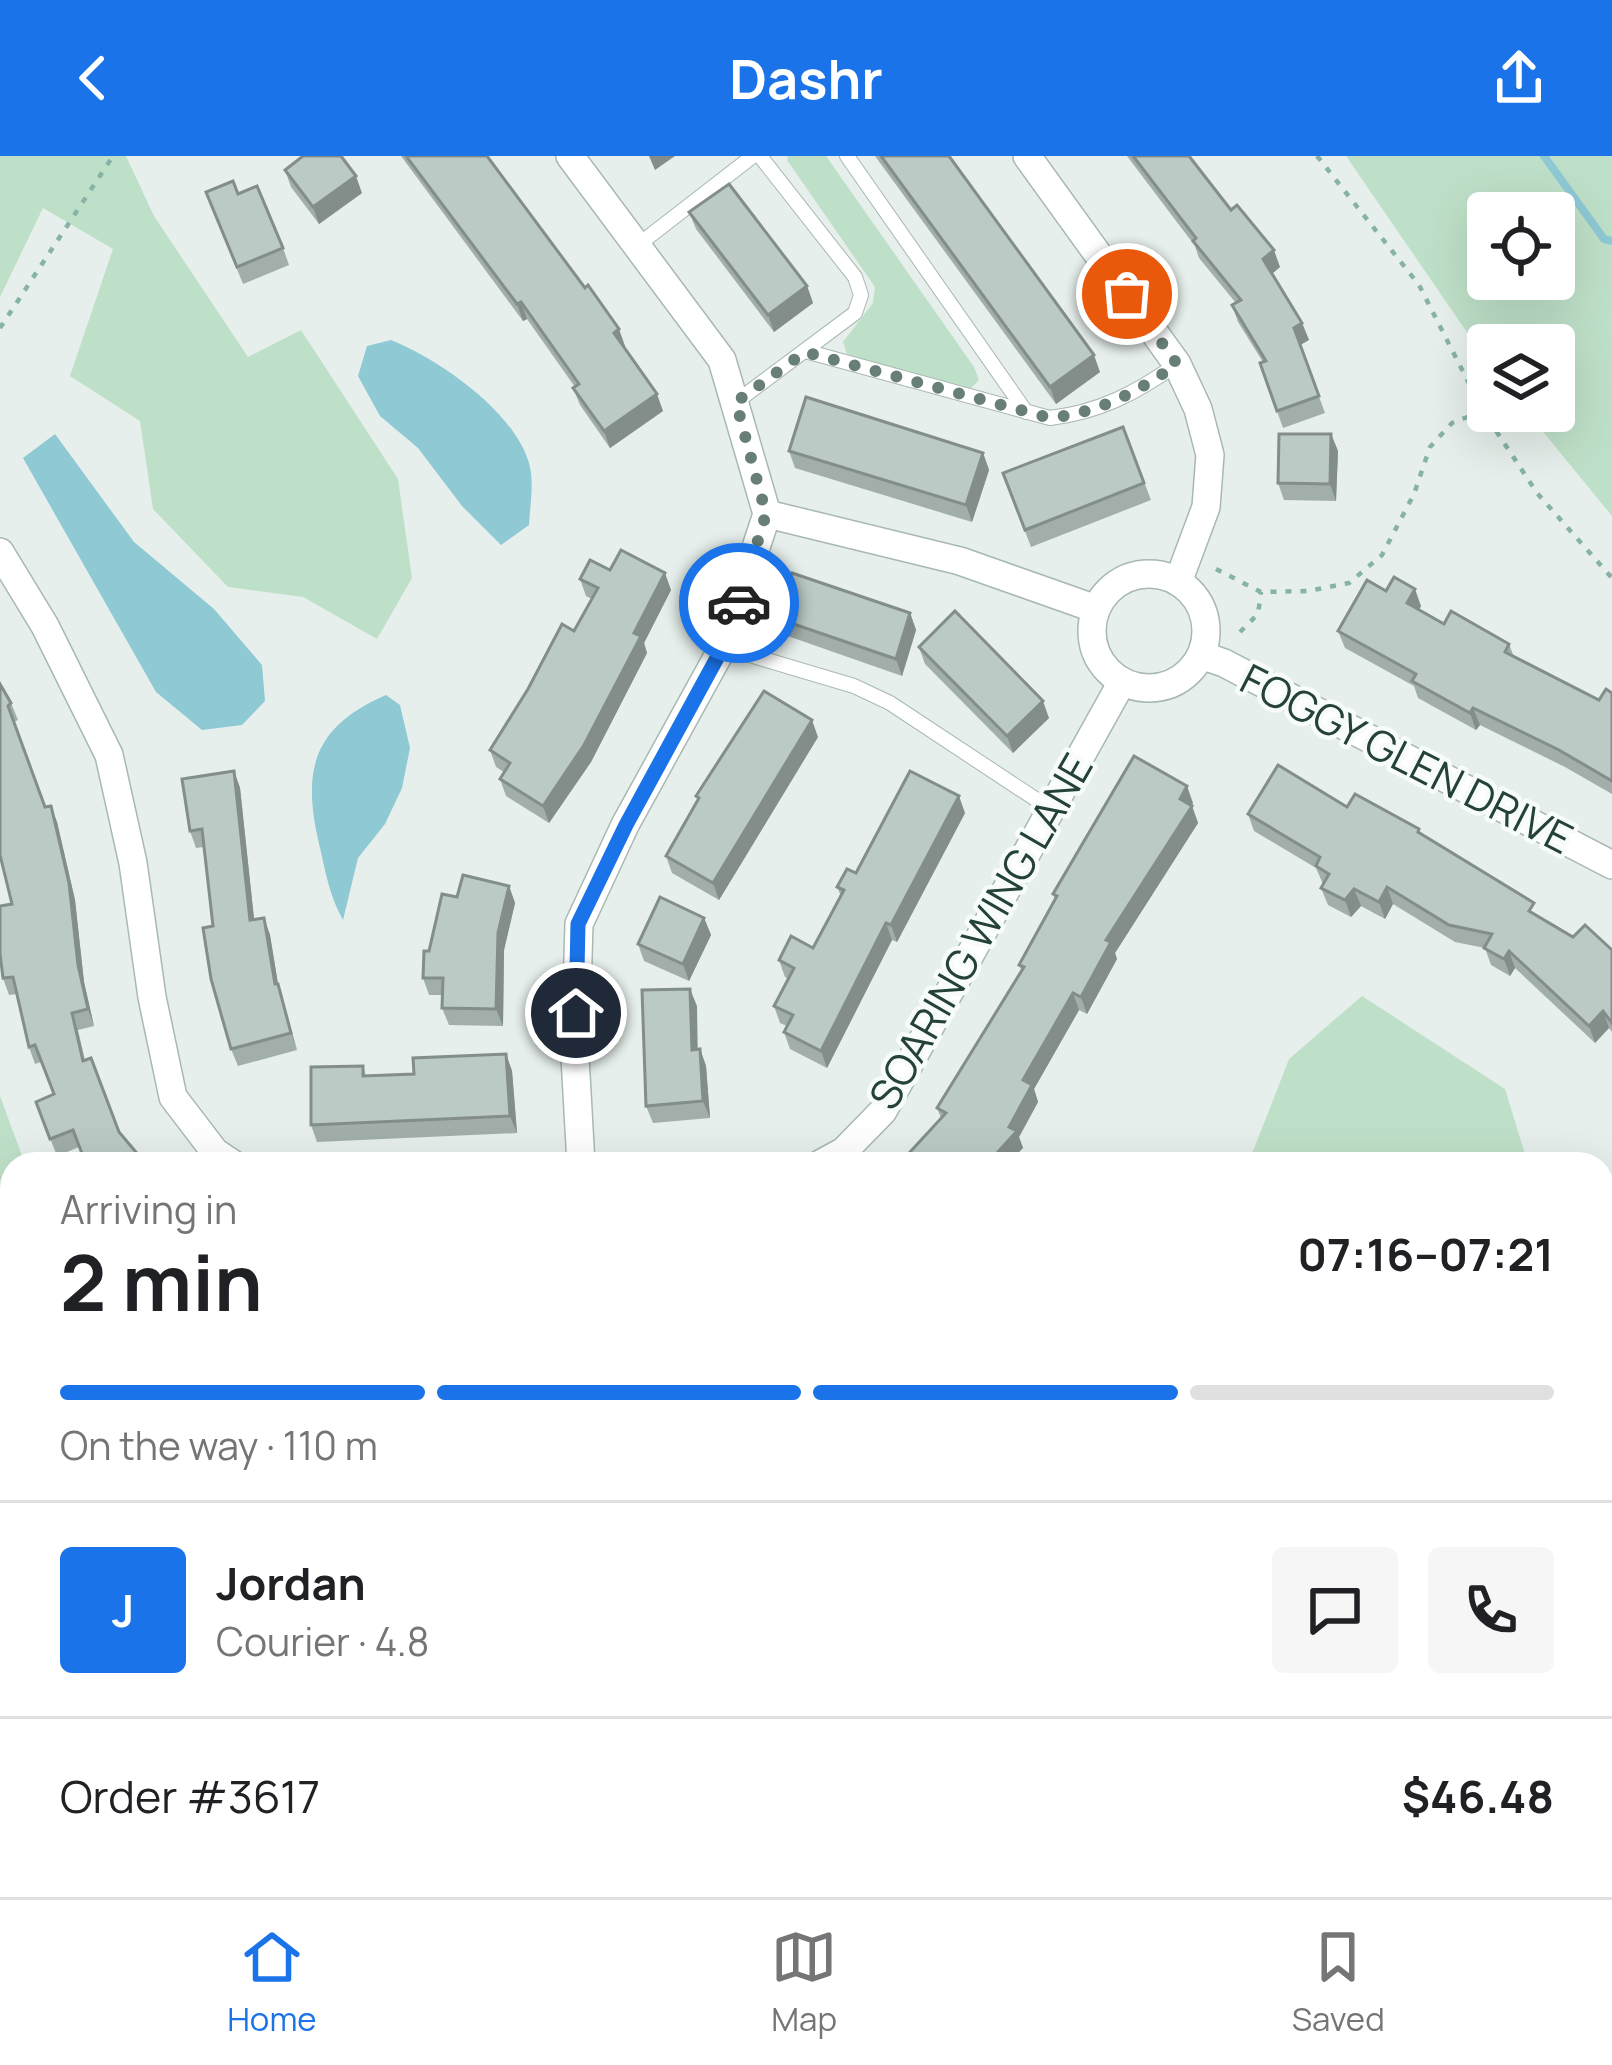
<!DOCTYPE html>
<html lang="en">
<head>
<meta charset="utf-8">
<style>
  :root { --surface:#fff; --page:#f6f6f6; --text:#202124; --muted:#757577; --line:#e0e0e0; --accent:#1a73e8 }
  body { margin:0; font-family:Manrope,sans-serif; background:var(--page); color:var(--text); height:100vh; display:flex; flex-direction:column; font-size:45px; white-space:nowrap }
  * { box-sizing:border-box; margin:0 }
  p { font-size:39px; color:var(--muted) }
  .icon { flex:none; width:66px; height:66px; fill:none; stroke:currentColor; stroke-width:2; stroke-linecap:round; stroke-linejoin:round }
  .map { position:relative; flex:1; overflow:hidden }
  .details { position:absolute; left:0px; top:996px; width:1614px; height:747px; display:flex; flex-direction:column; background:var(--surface); border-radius:36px 36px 0 0; box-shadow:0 12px 48px #0002 }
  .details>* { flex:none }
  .controls { position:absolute; left:1467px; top:36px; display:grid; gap:24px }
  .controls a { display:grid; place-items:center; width:108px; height:108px; border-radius:12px; background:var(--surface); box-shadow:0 12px 48px #0002; font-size:60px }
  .pin { position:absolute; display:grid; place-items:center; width:102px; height:102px; color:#fff; margin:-51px; border:6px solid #fff; border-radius:50%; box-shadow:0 3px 12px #0007 }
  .courier { position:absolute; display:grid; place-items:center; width:120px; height:120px; margin:-60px; border:9px solid #1a73e8; border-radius:50%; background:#fff; color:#222; box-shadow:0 3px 15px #0007 }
  .overview em { font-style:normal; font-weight:700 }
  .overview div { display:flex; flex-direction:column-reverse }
  .overview { display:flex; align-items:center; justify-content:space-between; height:204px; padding:0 60px }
  h1 { font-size:78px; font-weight:700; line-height:90px }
  .bar { display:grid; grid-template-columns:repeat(4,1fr); gap:18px 12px; align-content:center; height:144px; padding:0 60px }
  .bar i { height:15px; border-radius:9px; background:var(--line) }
  .bar .current { background:var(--accent) }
  .bar p { grid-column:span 4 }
  .line { display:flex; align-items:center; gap:30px; padding:0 60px; border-top:3px solid var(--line) }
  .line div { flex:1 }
  .round { display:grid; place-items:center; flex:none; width:126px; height:126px; border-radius:12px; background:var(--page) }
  header { display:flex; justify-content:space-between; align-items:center; height:156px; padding:0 60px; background:var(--accent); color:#fff; font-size:54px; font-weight:700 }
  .dock { display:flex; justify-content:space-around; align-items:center; height:168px; border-top:3px solid var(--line); background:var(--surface); font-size:33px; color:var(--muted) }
  .dock a { display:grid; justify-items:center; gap:6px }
  .dock .current { color:var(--accent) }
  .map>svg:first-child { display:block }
  .green { fill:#bfe0c8; fill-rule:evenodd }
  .water { fill:#8ec9d4 }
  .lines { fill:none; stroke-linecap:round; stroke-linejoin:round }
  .stream { stroke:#8ec9d4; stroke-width:8 }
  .lane-casing { stroke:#a8b8b2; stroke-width:16 }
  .street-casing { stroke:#a8b8b2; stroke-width:30 }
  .path { stroke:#86b3a5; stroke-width:4.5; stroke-dasharray:6 9; stroke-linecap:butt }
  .lane { stroke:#fff; stroke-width:14 }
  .street { stroke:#fff; stroke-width:27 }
  .wall { fill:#a1aea9 }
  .shaded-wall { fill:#838d89 }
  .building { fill:#bbcac4; stroke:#838d89; stroke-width:3 }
  .done { stroke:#687f78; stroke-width:12; stroke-dasharray:0 21.6 }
  .route { stroke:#1a73e8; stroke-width:15 }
  .labels { text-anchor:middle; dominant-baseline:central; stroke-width:9; stroke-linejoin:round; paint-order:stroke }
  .street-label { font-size:42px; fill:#24423a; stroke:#f7fbf9 }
</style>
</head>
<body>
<header><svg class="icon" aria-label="back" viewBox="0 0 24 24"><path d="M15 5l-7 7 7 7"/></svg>Dashr<svg class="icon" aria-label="share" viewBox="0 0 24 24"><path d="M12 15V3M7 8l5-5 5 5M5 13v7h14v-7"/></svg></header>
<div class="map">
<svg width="1612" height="1741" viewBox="0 0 1612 1741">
  <rect width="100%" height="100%" fill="#e6efeb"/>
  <g class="green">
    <polygon points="0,0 126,0 154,60 248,201 301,174 398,323 412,422 377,483 303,441 228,431 153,353 140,265 70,220 113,93 43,52 0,141"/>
    <polygon points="788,0 826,0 974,211 979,224 971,232 959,233 847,198 843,186 873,147 875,131 787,4"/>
    <path d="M1346 0H1612V360L1526 255H1554V189H1488V207ZM1488 57H1554V123H1488Z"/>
    <polygon points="1362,840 1505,933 1528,1008 1248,1008 1289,903"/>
    <polygon points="0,940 25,1008 12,1008 12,1731 558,1731 561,1741 0,1741"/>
    <polygon points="685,1731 920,1731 909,1741 683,1741"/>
  </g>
  <g class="water">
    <path d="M391 184C438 203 511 253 528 304 535 323 530 349 529 369L501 389 462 350 418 292 380 260 358 220 367 190Z"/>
    <polygon points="55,278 134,386 214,453 262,509 265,545 242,569 202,574 156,536 23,302"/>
    <path d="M386 539 400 549 410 592 402 632 385 668 358 702 343 764C330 741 326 718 320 692 302 617 310 572 386 539Z"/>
    <polygon points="558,1731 685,1731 683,1741 561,1741"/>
  </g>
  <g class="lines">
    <polyline class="stream" points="1544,0 1604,83 1612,85"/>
    <defs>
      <g id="lane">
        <polyline points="847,0 1026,256"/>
        <polyline points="638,89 753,0"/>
        <path d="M805 195 1050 262C1100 256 1136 237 1177 208"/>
        <polyline points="736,246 855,157 861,139 855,121 760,0"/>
        <polyline points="723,491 854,530 890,547 1052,654"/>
      </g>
      <g id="street">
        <polyline points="570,0 722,204 767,358 723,491 625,669 579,768 575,901 581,1008"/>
        <polyline points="1027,0 1177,208 1198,253 1210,299 1206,351 1178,426"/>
        <polyline points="767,358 960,405 1096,453"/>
        <polyline points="0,396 45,470 109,599 133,707 152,841 173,941 215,996 233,1008"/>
        <circle cx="1149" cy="475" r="57"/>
        <polyline points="1201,499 1224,507 1612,709"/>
        <polyline points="820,1008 844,995 883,955 1122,526"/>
        <polyline points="1371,1731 1376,1741"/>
        <polyline points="1268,1741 1282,1731"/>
      </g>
    </defs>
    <use href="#lane" class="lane-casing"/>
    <use href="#street" class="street-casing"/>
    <g class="path">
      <polyline points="1317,0 1419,129 1483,255 1537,337 1612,422"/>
      <polyline points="0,172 113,0"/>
      <polyline points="1216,413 1261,436 1308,435 1349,427 1382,399 1414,338 1430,291 1452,267 1483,255"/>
      <polyline points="1240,476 1258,458 1261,436"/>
    </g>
    <use href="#lane" class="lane"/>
    <use href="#street" class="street"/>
  </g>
  <g class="wall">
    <polygon points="401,0 487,0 625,190 624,191 663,255 610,292 580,249 573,232 575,231 527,163 523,165"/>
    <polygon points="875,0 949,0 1100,216 1056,248"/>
    <polygon points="1127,0 1189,0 1231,54 1280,111 1272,118 1302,167 1309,184 1300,189 1325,257 1283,272 1260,207 1263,206 1238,166 1232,149 1236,147 1199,102 1195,90"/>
    <polygon points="285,14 362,37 319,68 291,31"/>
    <polygon points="238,38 283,92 289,109 243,128 213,53"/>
    <polygon points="689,56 807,130 813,147 774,176 696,73"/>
    <polygon points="1123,271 1151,344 1031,391 1003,317"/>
    <polygon points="1331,278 1338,295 1336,345 1284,344 1278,327"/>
    <polygon points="789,295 983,297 989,314 972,366 795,312"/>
    <polygon points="610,414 671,434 644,487 647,497 591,606 549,667 506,640 500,623 504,616 496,611 490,594 574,475 592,443 586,440 580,423"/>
    <polygon points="1386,435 1421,450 1419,454 1444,468 1509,488 1514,501 1599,544 1612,537 1612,638 1565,611 1480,569 1476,574 1418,542 1414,530 1345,492 1338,475"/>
    <polygon points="910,457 916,474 902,520 782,478 776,462"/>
    <polygon points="919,491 1049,562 1013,597 925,508"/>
    <polygon points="0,528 11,547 18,564 14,566 45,651 57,666 75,744 84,826 94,870 78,874 85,904 79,991 57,1000 36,946 54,939 41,906 35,908 29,891 17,838 9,839 3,822 12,748"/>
    <polygon points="818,581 719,744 672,717 666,700 698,645 696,640"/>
    <polygon points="234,615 240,632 254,763 264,762 270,779 278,828 297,894 238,910 231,893 213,770 204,691 196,692 190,675"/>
    <polygon points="1193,647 1192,650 1198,667 1115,797 1117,803 1087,858 1079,854 1034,933 1038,946 1019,981 1023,992 941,962 937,952 1022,815 1019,809 1055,743 1053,738"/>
    <polygon points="1347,651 1421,678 1539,761 1573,781 1612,794 1612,876 1609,872 1595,887 1515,812 1510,820 1491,809 1485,792 1455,786 1393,748 1385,763 1361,750 1351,761 1328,749 1321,732 1323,728 1316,712 1254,675 1248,658"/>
    <polygon points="965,657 897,786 892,784 827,912 790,893 784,876 787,870 780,867 774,850 789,823 785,821 779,804 813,792 841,740 837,731 856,717"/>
    <polygon points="509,730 515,747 504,794 503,870 449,869 442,852 443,839 429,839 423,822 429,795 457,741"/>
    <polygon points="704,762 711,779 689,825 644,805 638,788"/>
    <polygon points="697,850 697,893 700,893 706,910 710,962 653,967 646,950"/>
    <polygon points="506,898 512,915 517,977 317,986 311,969 363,910 366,920 414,918"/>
  </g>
  <g class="shaded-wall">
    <polygon points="649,0 675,0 655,14"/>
    <polygon points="356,20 362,37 319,68 313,51"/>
    <polygon points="1274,94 1280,111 1269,120 1263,103"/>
    <polygon points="807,130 813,147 774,176 768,159"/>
    <polygon points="521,146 527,163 523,165 517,148"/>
    <polygon points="1302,167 1309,184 1300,189 1294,172"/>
    <polygon points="619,173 625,190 620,194 614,177"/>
    <polygon points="1094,199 1100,216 1056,248 1050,231"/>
    <polygon points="657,238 663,255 610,292 604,275"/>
    <polygon points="1331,278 1338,295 1336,345 1330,328"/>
    <polygon points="983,297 989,314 972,366 966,349"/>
    <polygon points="665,417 671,434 644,487 647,497 591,606 549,667 543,650"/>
    <polygon points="1415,433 1421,450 1413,464 1407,447"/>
    <polygon points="910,457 916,474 902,520 896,503"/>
    <polygon points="1043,545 1049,562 1013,597 1007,580"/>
    <polygon points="1473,552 1480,569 1476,574 1470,557"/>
    <polygon points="812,564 818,581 719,744 713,727"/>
    <polygon points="234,615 240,632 256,781 250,764"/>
    <polygon points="1187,630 1193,647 1186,660 1180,643"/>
    <polygon points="959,640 965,657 897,786 891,769"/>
    <polygon points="51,650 57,666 75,744 84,826 94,870 88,853 78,809"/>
    <polygon points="1192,650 1198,667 1115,797 1117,803 1087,858 1081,841 1106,784"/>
    <polygon points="509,730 515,747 504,794 503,870 496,853 498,777"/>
    <polygon points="1387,731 1393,748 1385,763 1379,746"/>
    <polygon points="1354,733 1361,750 1351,761 1345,744"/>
    <polygon points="264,762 270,779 278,828 297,894 275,828"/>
    <polygon points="704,762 711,779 689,825 683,808"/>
    <polygon points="886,767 892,784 827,912 821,895"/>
    <polygon points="1509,795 1515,812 1510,820 1504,803"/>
    <polygon points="690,833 697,850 698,911 692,894"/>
    <polygon points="1073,837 1079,854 1034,933 1038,946 1019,981 1023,992 1008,1008 987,1008 1009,971 1023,924"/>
    <polygon points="1603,855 1609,872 1595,887 1589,870"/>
    <polygon points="700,893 706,910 710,962 703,945"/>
    <polygon points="506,898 512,915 517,977 510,960"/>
    <polygon points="1612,1312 1612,1337 1604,1348 1602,1342 1602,1326"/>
    <polygon points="1612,1573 1612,1602 1604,1617 1602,1610 1602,1593"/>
    <polygon points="1160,1731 1168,1731 1171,1741 1145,1741"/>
  </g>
  <g class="building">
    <polygon points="303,0 341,0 356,20 313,51 285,14"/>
    <polygon points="406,0 487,0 585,132 588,129 619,173 614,177 657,238 604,275 573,232 579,228 521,146 517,148"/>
    <polygon points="881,0 949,0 1094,199 1050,231"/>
    <polygon points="1133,0 1189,0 1231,54 1237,49 1274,94 1263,103 1302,167 1294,172 1319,240 1277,255 1260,207 1266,205 1232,149 1241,144 1193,85 1196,82"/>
    <polygon points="233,25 238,38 257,30 283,92 237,111 206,36"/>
    <polygon points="729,28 807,130 768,159 689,56"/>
    <polygon points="806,241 983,297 966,349 789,295"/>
    <polygon points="1123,271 1144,327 1025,374 1003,317"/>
    <polygon points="1279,278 1331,278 1330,328 1278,327"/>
    <polygon points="621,394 665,417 634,477 641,480 584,589 543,650 500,623 510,607 490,594 528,533 562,468 574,475 598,432 580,423 590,404 610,414"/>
    <polygon points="792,417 910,457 896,503 776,462"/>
    <polygon points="1394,421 1415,433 1407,447 1444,468 1451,455 1509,488 1505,496 1599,544 1606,533 1612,537 1612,625 1559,594 1473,552 1470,557 1412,525 1416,518 1338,475 1367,424 1386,435"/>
    <polygon points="955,455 1043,545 1007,580 919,491"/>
    <polygon points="0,528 11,547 8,550 45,651 51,650 69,727 78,809 88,853 72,857 83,905 91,902 119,976 146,1008 86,1008 73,974 50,983 36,946 54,938 35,889 29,891 13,821 3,822 0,798 0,750 12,748 0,699"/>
    <polygon points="764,535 812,564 713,727 666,700 699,642 696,640"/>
    <polygon points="1134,600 1187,630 1180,643 1192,650 1106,784 1111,786 1081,841 1073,837 1023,924 1032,929 1009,971 1017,975 987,1008 899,1008 946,957 937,952 1024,811 1019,809 1057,740 1053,738"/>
    <polygon points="1278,609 1347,651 1355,638 1419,673 1418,676 1534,747 1529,755 1573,781 1585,769 1612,794 1612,867 1603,855 1589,870 1509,795 1504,803 1484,792 1492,778 1449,769 1387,731 1379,746 1354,733 1345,744 1321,732 1329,718 1316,710 1320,701 1248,658"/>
    <polygon points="234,615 250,764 264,762 275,828 278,828 291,877 231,893 211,823 203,772 213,770 202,673 190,675 182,623"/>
    <polygon points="910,615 959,640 891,769 886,767 821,895 784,876 793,859 774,850 794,812 779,804 791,780 813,792 844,734 837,731 847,713 856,717"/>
    <polygon points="463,719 509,730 498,777 496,853 442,852 443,822 423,822 424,795 429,795 442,738 457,741"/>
    <polygon points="660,741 704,762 683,808 638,788"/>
    <polygon points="690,833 692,894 700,893 703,945 646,950 642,834"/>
    <polygon points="506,898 510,960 311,969 311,911 363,910 363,920 414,918 413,902"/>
    <polygon points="1602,1267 1612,1274 1612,1312 1602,1326"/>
    <polygon points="1602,1532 1612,1537 1612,1573 1602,1593"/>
    <polygon points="1084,1731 1160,1731 1145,1741 1082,1741 1088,1737"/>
    <polygon points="1469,1731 1539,1731 1553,1741 1462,1741"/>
  </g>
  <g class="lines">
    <path class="done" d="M739 447 766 358 736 246 805 196 1050 262C1100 256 1136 237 1177 208L1127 138"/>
    <polyline class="route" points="576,857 578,768 626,669 723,491 739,447"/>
  </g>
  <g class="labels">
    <g class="street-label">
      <text transform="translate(1407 602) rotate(27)">FOGGY GLEN DRIVE</text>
      <text transform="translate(980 775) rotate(-60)">SOARING WING LANE</text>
    </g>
  </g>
</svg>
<div class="controls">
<a><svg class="icon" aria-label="locate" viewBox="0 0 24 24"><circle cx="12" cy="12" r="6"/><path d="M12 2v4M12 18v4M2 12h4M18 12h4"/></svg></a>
<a><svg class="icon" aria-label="layers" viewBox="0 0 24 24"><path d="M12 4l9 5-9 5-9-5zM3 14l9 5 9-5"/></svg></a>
</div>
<div class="pin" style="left:1127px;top:138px;background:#ea580c"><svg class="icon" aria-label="bag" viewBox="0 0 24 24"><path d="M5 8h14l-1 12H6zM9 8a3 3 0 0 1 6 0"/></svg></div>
<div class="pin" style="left:576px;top:857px;background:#1f2937"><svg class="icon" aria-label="home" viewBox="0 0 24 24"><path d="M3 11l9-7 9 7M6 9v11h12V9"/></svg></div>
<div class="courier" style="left:739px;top:447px"><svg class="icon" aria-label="car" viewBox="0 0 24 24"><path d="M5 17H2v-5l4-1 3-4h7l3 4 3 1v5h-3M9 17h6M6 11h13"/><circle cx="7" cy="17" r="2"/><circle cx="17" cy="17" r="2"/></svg></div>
<section class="details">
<div class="overview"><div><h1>2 min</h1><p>Arriving in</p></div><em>07:16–07:21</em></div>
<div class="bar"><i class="current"></i><i class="current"></i><i class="current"></i><i></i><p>On the way · 110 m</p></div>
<div class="line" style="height:216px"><b class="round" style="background:var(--accent);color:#fff">J</b><div><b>Jordan</b><p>Courier · 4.8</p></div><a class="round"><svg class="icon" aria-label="chat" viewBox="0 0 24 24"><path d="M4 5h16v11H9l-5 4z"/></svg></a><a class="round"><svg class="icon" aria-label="phone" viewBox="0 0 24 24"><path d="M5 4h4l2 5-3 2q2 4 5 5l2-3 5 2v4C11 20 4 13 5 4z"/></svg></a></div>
<div class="line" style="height:156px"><div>Order #3617</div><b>$46.48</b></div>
</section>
</div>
<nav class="dock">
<a class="current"><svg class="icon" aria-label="home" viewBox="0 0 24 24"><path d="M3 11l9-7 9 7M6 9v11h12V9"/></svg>Home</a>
<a><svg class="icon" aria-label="map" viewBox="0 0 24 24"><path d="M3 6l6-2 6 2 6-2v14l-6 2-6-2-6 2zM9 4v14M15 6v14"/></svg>Map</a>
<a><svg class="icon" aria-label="saved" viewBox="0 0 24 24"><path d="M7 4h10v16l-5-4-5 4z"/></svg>Saved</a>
</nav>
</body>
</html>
